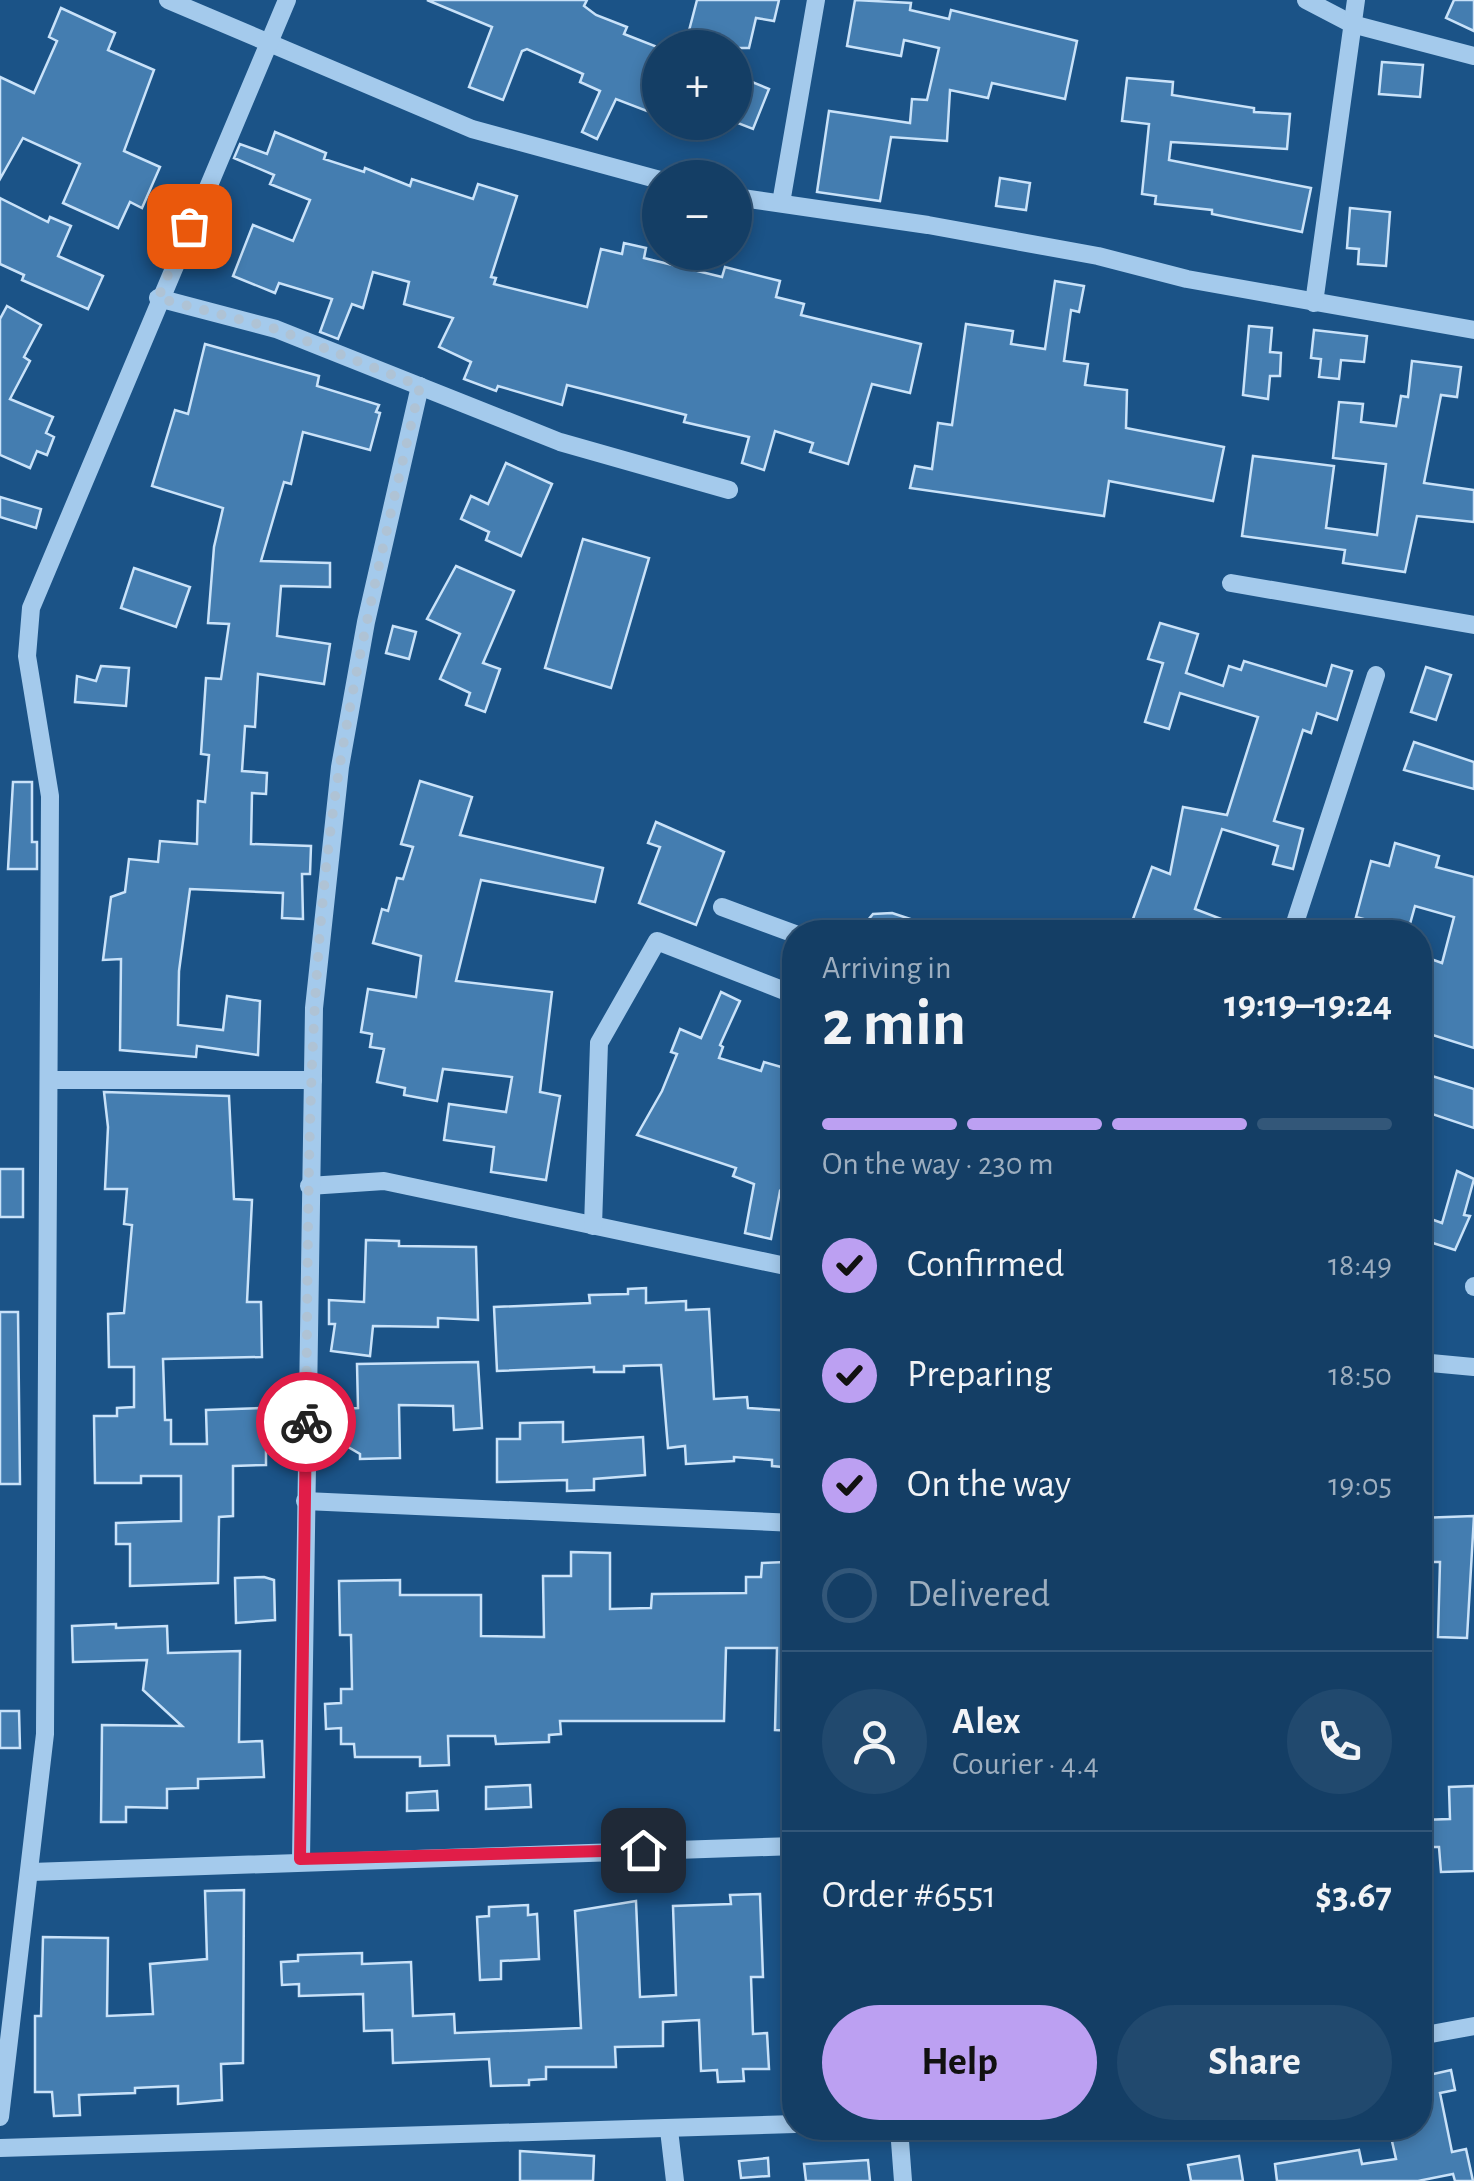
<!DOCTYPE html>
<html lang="en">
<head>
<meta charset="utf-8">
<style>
  :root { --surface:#143e65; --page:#21496e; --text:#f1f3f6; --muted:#9daebf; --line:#335779; --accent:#bca0f2 }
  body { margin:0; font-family:"Alegreya Sans",sans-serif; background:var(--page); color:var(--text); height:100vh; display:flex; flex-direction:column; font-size:38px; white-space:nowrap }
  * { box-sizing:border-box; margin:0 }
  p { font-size:32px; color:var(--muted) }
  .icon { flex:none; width:55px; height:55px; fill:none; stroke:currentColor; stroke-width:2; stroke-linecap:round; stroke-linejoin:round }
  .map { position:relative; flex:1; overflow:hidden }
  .details { position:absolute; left:782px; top:920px; width:650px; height:1220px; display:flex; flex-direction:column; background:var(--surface); border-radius:40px; box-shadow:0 5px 15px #0003,0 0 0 2px var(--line) }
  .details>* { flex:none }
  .tools { position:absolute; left:642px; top:30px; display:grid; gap:20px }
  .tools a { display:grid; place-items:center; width:110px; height:110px; border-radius:50%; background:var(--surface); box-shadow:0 5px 15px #0003,0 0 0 2px var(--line); font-size:50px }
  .pin { position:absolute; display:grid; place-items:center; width:85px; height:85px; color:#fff; margin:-42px; border-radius:20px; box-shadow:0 5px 15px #0006 }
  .courier { position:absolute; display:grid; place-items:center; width:100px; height:100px; margin:-50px; border:8px solid #e11d48; border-radius:50%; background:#fff; color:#222; box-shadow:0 2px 12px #0007 }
  .overview em { font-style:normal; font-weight:700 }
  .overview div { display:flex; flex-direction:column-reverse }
  .overview { display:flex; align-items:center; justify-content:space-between; height:170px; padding:0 40px }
  h1 { font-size:65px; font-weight:700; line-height:75px }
  .bar { display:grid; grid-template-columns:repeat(4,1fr); gap:15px 10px; align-content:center; height:120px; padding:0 40px }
  .bar i { height:12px; border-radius:8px; background:var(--line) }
  .bar .active { background:var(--accent) }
  .bar p { grid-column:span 4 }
  .line { display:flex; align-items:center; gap:25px; padding:0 40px; border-top:2px solid var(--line) }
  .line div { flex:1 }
  .round { display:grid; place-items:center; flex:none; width:105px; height:105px; border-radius:52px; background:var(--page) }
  ol { padding:0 40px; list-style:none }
  li { display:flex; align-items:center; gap:30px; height:110px }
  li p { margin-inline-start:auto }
  li .icon { padding:10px; border-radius:50%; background:var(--accent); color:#111; stroke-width:4 }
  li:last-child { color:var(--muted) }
  li i { width:55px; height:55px; border:5px solid var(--line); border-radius:50% }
  .action { display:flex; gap:20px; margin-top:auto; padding:20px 40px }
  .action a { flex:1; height:115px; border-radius:60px; background:var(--accent); color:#111; font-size:40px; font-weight:700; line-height:115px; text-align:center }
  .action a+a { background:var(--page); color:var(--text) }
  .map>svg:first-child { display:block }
  .building { fill:#447db0; stroke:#c9e2f9; stroke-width:2.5 }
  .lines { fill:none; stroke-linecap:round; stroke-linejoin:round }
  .minor { stroke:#a4caec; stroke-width:18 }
  .done { stroke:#afc3d5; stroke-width:10; stroke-dasharray:0 18 }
  .route { stroke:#e11d48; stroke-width:12 }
</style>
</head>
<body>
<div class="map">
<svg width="1474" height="2181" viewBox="0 0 1474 2181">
  <rect width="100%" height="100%" fill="#1b5387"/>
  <g class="building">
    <polygon points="427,0 587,0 584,6 596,15 627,27 624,34 660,48 660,94 652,113 616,99 597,139 582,132 600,91 580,82 583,74 527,49 522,51 503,100 469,87 492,27"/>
    <polygon points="697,0 779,0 774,21 756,18 749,48 709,48 686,42"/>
    <polygon points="855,0 911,3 910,10 949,19 951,10 1077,41 1065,99 992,83 988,98 950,90 947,141 891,137 880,201 817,192 829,111 910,123 912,99 927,100 939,48 904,40 901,56 847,46"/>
    <polygon points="1454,0 1474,0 1474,31 1446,18"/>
    <polygon points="61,8 115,33 108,50 154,70 124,151 160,167 142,208 130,202 118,228 63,203 80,164 23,138 0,179 0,77 34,93 57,41 49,37"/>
    <polygon points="1382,62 1423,65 1420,97 1379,94"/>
    <polygon points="735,75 769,89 753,129 735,122"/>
    <polygon points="1127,78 1173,82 1172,95 1254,108 1254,112 1290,114 1287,149 1171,142 1169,160 1311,188 1302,232 1212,214 1212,210 1155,204 1156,196 1142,194 1149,124 1122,121"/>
    <polygon points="275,132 326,153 324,159 364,172 365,168 410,186 412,179 473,199 478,184 517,196 491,277 496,278 494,284 587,307 601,249 622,254 624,243 646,248 644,258 722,277 725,267 780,281 776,297 804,304 801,315 921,344 910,393 872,384 848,464 810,452 813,443 775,431 764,470 742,463 749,437 684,422 686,415 567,385 562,405 498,386 496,391 464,379 471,362 439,347 453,318 404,304 409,282 373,272 363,308 352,304 338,339 320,332 332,299 279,283 275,293 233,276 253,225 293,241 310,200 270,184 274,175 234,158 240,144 267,154"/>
    <polygon points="1000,178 1030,183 1026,210 996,206"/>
    <polygon points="0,198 48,222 50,217 71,226 58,256 103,276 88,309 22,280 24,275 0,264"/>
    <polygon points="1350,208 1390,212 1386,266 1358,264 1359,249 1347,248"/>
    <polygon points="1055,281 1084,286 1079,312 1071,310 1064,361 1088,364 1085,385 1127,390 1126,428 1224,447 1213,501 1109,481 1104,516 910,488 915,466 932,469 938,423 952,425 966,324 1013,331 1011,344 1045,349"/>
    <polygon points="7,306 41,325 24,357 30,361 10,399 53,417 46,433 54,437 47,455 37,451 30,468 0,455 0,319"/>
    <polygon points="1249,326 1272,328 1270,352 1281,353 1280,376 1270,376 1268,399 1243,395"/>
    <polygon points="1314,330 1367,336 1364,362 1341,360 1339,379 1319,377 1321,359 1311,358"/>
    <polygon points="205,344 319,376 317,386 379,405 376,412 380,413 370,450 303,432 291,484 284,482 261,561 330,563 330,587 281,586 277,636 330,644 324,684 258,674 255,727 245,726 242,771 267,773 266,794 252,793 251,844 311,846 310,874 302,874 303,919 282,918 283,893 190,889 179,971 178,1025 223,1030 227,996 260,1001 258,1055 197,1046 196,1057 120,1050 121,959 103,960 111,897 125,892 129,859 158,862 160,841 197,844 198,801 205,802 209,755 201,754 206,678 221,679 229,624 208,623 214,547 223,508 152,486 175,410 188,414"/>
    <polygon points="1412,361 1461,367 1457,397 1441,395 1424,483 1474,490 1474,522 1417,516 1405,572 1343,563 1345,550 1242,536 1253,456 1334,466 1326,528 1377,535 1386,464 1333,458 1339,402 1363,404 1361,422 1396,426 1401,396 1408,397"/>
    <polygon points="506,463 552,484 521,556 486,540 489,532 461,519 471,496 488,504"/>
    <polygon points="0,497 41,509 36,528 0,517"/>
    <polygon points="583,539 649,558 611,688 545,668"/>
    <polygon points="456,566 514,591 483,663 500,669 485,712 466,705 470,693 440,679 460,634 427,619"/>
    <polygon points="134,568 190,587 176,627 121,608"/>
    <polygon points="1160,623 1198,634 1186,673 1223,686 1229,666 1241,670 1244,661 1326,686 1332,665 1352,671 1337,720 1317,713 1311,733 1303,730 1274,821 1303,829 1293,869 1273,864 1278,846 1222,829 1195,909 1255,932 1144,932 1130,927 1152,867 1170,874 1183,807 1227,815 1258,717 1180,693 1169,729 1145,722 1163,663 1148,659"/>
    <polygon points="393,626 416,632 409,659 386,653"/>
    <polygon points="101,666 129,668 126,706 75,702 77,676 96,681"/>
    <polygon points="1426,667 1451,675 1436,720 1411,712"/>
    <polygon points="1414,742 1474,762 1474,789 1404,770"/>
    <polygon points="420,781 472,797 460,835 603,868 595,902 481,880 456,981 552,992 540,1092 560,1096 546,1180 491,1172 494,1147 444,1140 449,1104 506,1112 512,1077 443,1069 437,1101 404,1095 405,1088 377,1082 384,1049 370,1047 372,1034 361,1032 368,989 416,997 421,956 373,943 382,909 388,911 397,878 403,879 413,847 401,844"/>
    <polygon points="13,782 32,782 32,842 37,842 37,869 8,869"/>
    <polygon points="656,822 724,852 696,925 639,903 660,847 648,843"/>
    <polygon points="1395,843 1439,856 1436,867 1474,877 1474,1048 1420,1031 1420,955 1442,963 1454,917 1415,906 1408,931 1356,917 1371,861 1389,866"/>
    <polygon points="892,913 941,929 940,932 858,932 873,914"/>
    <polygon points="721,992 740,1001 720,1045 723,1047 719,1058 761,1071 764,1062 795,1071 795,1196 780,1191 771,1239 745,1233 754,1184 733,1176 736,1168 637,1135 662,1091 677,1054 671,1052 680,1029 701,1038"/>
    <polygon points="1432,1076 1474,1089 1474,1128 1423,1111"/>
    <polygon points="104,1092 229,1096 234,1199 252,1200 247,1302 261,1302 262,1357 163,1359 165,1420 171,1420 171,1444 207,1444 206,1410 261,1408 262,1427 279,1434 266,1451 266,1465 233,1466 233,1516 219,1517 218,1583 130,1586 130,1544 116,1544 116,1523 181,1521 181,1476 141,1476 141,1483 95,1483 94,1416 117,1416 117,1408 134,1407 134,1367 109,1367 108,1314 124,1313 132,1225 124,1224 127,1189 105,1189 108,1127"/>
    <rect x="0" y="1169" width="23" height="48"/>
    <polygon points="1457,1171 1474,1179 1464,1215 1470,1216 1455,1250 1420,1239 1420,1215 1442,1223"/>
    <polygon points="366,1240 399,1241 399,1246 476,1247 478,1320 438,1318 438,1327 373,1326 370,1356 331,1351 335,1324 329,1324 329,1300 364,1302"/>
    <polygon points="646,1288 646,1303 686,1301 686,1310 709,1309 714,1399 747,1397 748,1408 795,1411 795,1468 772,1466 772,1460 734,1457 734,1461 686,1464 685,1446 668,1448 661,1365 624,1366 624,1372 594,1372 594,1367 497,1371 494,1307 590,1303 589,1295 628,1294 628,1289"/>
    <polygon points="0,1312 18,1312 20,1484 0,1484"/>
    <polygon points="478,1362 482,1428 454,1430 453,1406 399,1405 400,1458 360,1459 360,1454 343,1444 342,1409 358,1408 357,1364"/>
    <polygon points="563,1422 563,1442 643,1437 645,1475 594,1479 594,1490 567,1491 567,1480 497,1482 497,1439 520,1439 520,1423"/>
    <polygon points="1474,1516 1467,1638 1438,1637 1440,1562 1420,1562 1420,1518"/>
    <polygon points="571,1552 610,1553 610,1609 651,1608 652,1594 746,1593 746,1577 761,1577 762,1563 785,1562 785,1582 795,1581 795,1731 775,1730 777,1648 726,1648 724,1721 560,1721 561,1734 549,1735 549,1742 496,1744 495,1736 448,1736 449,1765 420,1766 420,1757 355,1757 354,1744 341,1744 341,1728 326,1729 325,1704 341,1703 341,1689 352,1689 351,1635 340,1635 339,1581 400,1580 400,1595 481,1595 481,1636 544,1637 543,1576 571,1576"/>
    <polygon points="264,1577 274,1580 275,1620 236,1623 235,1578"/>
    <polygon points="116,1624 116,1628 167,1626 168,1653 240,1651 239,1742 262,1741 264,1777 198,1779 198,1788 167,1789 167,1808 126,1807 126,1822 101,1822 102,1725 182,1726 143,1690 147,1660 73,1662 72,1626"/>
    <polygon points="0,1711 19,1711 20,1748 0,1748"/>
    <polygon points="530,1785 531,1807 486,1809 486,1787"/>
    <polygon points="1474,1786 1474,1871 1441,1872 1439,1847 1420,1847 1420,1820 1450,1819 1449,1787"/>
    <polygon points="437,1791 438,1810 407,1811 407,1793"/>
    <polygon points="244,1890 243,2063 221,2064 222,2100 178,2104 178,2086 135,2088 135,2093 79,2095 80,2115 54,2116 52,2092 35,2092 35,2016 41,2016 43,1937 108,1938 107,2016 153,2014 150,1964 207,1959 205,1891"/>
    <polygon points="760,1894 763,1977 751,1977 753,2034 767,2033 769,2069 743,2069 744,2081 718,2082 717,2070 701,2071 699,2020 663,2022 663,2046 615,2047 616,2067 546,2067 546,2079 529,2080 529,2085 491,2086 489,2059 393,2063 392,2030 364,2031 363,1994 299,1996 299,1984 282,1985 281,1962 298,1961 298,1955 362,1953 362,1964 411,1962 413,2016 454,2014 455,2033 581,2028 575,1911 636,1901 640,1997 676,1995 673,1906 731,1904 730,1895"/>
    <polygon points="528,1905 528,1915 537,1914 539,1959 501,1961 501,1979 480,1980 477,1917 489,1916 489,1907"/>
    <polygon points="1451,2070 1455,2090 1440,2093 1452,2152 1466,2149 1473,2181 1455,2181 1453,2174 1418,2181 1277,2181 1275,2164 1359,2150 1362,2164 1396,2159 1389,2128 1420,2128 1420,2116 1426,2115 1420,2077"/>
    <polygon points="520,2151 594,2156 593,2181 520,2181"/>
    <polygon points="1239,2156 1243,2181 1191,2181 1188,2165"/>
    <polygon points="768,2158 769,2176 741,2178 739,2161"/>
    <polygon points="868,2160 870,2181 806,2181 804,2164"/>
  </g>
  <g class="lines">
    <g class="minor">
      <polyline points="168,0 472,129 660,180"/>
      <polyline points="1306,0 1352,24 1474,56"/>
      <polyline points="735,197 928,225 1098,256 1187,279 1474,330"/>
      <polyline points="781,203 816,0"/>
      <polyline points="158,298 276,329 560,442 729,490"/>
      <polyline points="1314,303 1356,0"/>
      <polyline points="1231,583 1474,625"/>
      <polyline points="722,907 795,934"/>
      <polyline points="1292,932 1376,675"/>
      <polyline points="51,1080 313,1080"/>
      <polyline points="309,1186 384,1181 795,1268"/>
      <polyline points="593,1226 599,1043 657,941 795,995"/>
      <polyline points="1474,1286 1474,1287"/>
      <polyline points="1420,1362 1474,1367"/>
      <polyline points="305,1501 795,1523"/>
      <polyline points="301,1859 314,1008 340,767 366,622 420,386"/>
      <polyline points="31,1872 795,1846"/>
      <polyline points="1420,2036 1474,2026"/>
      <polyline points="0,2117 45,1734 50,796 27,656 31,608 287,0"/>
      <polyline points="899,2128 903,2181"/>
      <polyline points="669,2130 675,2181"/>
      <polyline points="0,2148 795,2124"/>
    </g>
  </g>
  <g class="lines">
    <path class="done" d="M189 226 158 298 276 329 420 386C391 512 361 637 340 764 305 981 309 1203 306 1422"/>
    <polyline class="route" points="306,1422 300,1859 643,1850"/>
  </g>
</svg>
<div class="tools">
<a>+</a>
<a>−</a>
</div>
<div class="pin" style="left:189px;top:226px;background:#ea580c"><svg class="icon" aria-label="bag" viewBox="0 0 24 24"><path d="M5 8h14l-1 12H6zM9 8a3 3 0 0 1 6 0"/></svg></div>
<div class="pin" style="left:643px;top:1850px;background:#1f2937"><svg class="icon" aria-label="home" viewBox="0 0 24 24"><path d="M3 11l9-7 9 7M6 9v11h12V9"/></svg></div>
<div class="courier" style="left:306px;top:1422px"><svg class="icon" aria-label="bike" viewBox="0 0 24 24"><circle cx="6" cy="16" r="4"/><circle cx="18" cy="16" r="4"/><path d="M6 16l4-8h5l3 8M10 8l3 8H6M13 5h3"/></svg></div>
<section class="details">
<div class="overview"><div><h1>2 min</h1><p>Arriving in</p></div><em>19:19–19:24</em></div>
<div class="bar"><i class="active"></i><i class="active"></i><i class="active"></i><i></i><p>On the way · 230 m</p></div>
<ol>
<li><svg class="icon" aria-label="check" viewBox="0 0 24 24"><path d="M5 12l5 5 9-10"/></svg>Confirmed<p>18:49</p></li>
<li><svg class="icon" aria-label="check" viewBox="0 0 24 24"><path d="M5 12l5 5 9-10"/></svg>Preparing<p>18:50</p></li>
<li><svg class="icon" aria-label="check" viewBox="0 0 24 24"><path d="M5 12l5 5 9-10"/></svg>On the way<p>19:05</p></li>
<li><i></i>Delivered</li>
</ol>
<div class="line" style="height:180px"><a class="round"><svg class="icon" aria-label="person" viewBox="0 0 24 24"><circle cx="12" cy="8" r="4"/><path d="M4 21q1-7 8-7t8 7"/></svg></a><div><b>Alex</b><p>Courier · 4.4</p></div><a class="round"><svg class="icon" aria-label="phone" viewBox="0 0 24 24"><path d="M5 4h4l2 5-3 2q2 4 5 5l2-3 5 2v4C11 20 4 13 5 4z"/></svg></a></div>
<div class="line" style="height:130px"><div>Order #6551</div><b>$3.67</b></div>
<div class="action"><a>Help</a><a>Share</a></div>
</section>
</div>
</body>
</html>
